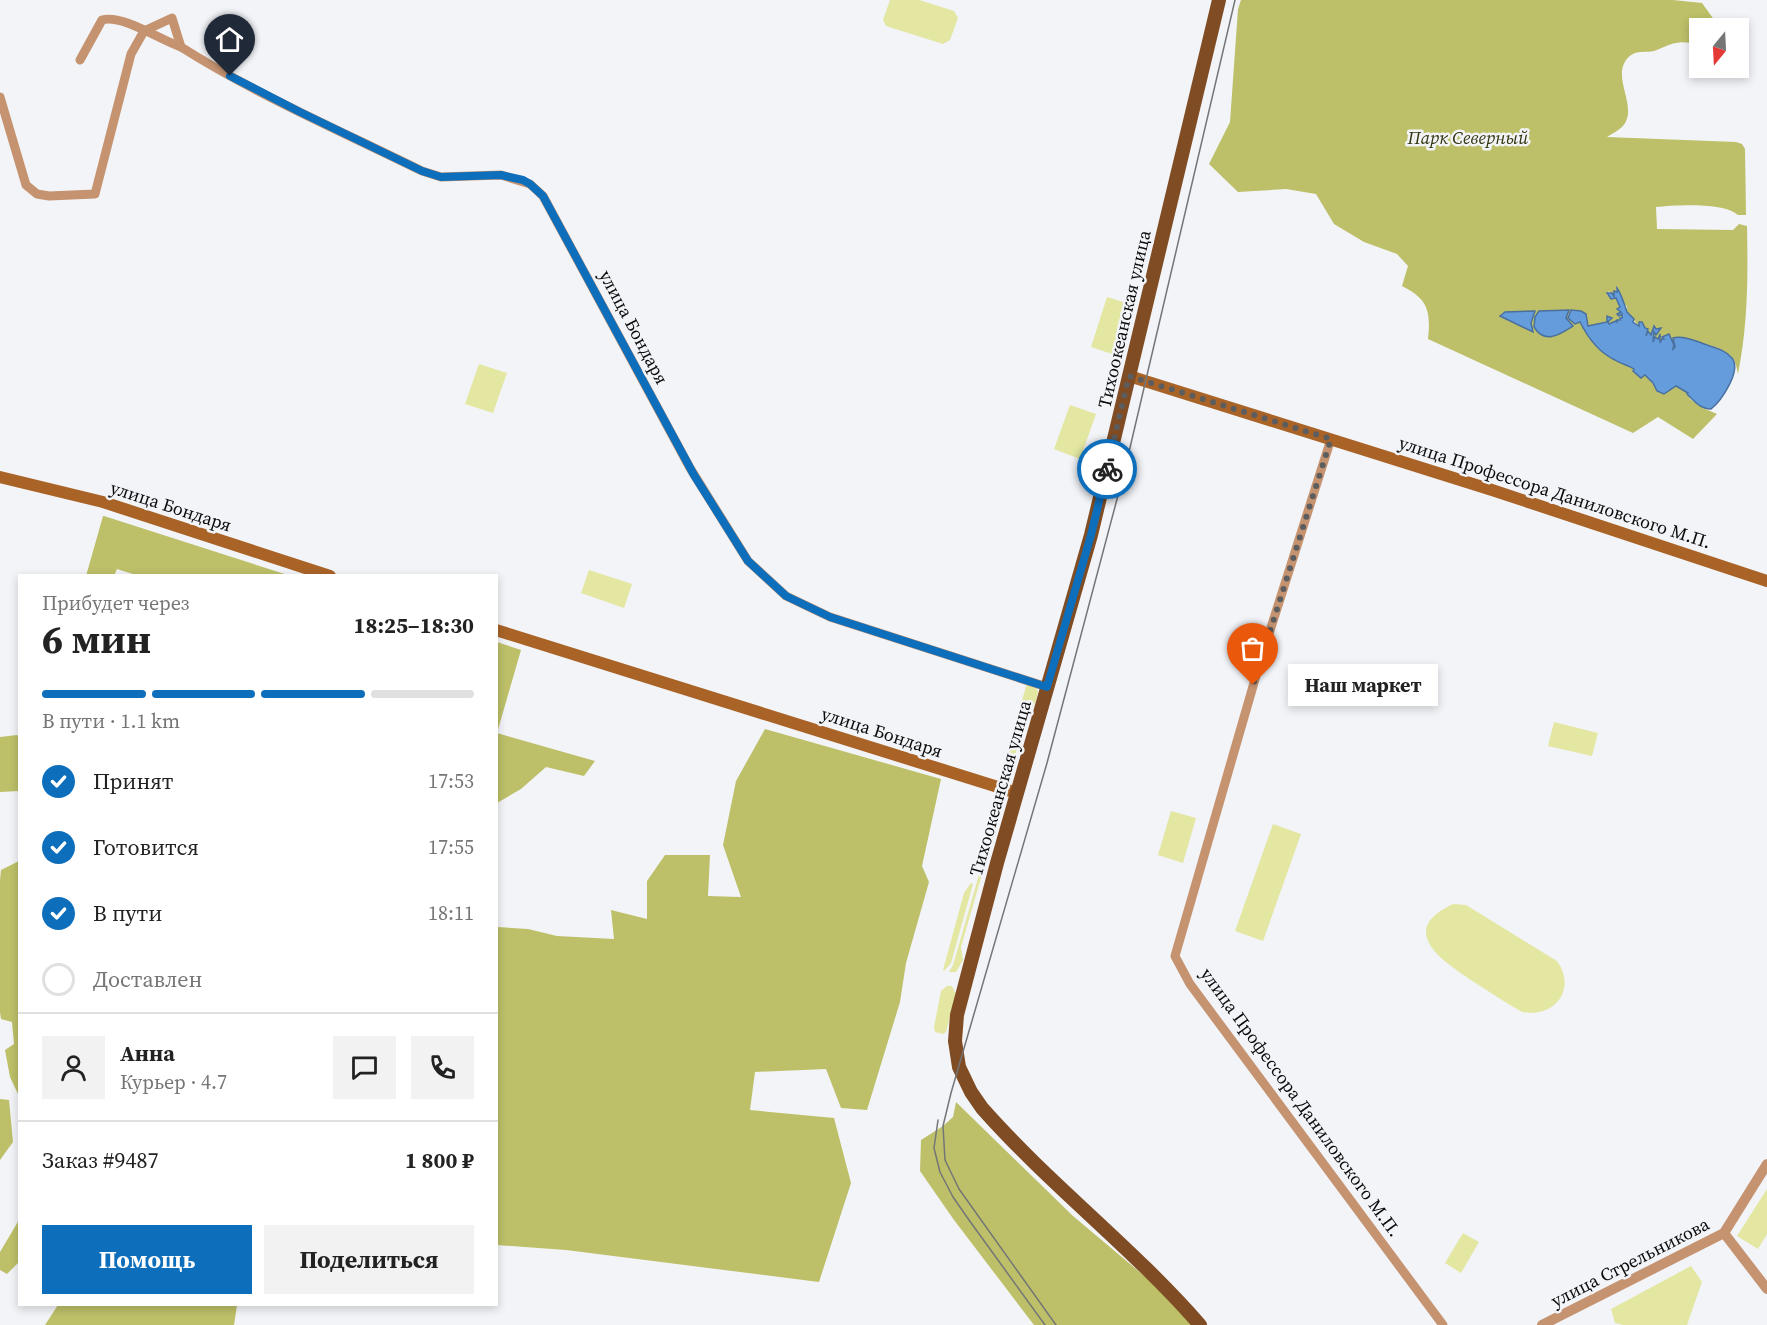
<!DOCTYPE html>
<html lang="ru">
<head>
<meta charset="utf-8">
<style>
  :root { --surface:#fff; --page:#f2f2f2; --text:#222; --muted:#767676; --line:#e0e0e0; --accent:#0d6ebb }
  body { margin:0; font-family:"Source Serif 4",serif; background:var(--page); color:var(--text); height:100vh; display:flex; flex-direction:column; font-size:22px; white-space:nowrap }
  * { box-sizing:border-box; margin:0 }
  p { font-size:20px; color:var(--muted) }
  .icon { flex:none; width:33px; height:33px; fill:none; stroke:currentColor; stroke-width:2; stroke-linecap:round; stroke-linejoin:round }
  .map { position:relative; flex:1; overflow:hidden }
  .panel { position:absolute; left:18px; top:574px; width:480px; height:732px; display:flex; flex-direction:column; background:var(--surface); border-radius:0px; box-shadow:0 3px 9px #0003 }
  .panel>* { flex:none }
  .needle { width:39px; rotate:198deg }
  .controls { position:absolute; left:1689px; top:18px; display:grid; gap:12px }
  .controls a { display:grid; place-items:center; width:60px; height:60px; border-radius:0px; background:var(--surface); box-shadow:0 3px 9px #0003; font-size:30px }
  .pin { position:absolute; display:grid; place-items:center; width:51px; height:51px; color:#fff; margin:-62px -26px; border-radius:50% 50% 50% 0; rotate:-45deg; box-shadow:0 0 6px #0007 }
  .pin .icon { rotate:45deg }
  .courier { position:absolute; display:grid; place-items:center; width:60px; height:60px; margin:-30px; border:4px solid #0d6ebb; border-radius:50%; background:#fff; color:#222; box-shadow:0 2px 8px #0007 }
  .bubble { position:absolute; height:42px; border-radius:0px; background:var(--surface); box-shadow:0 3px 9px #0003; font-size:20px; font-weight:700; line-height:42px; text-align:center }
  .head em { font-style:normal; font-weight:700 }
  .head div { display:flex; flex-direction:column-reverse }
  .head { display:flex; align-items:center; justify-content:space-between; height:102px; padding:0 24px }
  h1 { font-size:39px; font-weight:700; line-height:45px }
  .bar { display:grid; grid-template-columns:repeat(4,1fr); gap:9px 6px; align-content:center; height:72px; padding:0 24px }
  .bar i { height:8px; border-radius:4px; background:var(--line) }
  .bar .selected { background:var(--accent) }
  .bar p { grid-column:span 4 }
  .line { display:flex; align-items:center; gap:15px; padding:0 24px; border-top:2px solid var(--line) }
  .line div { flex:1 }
  .round { display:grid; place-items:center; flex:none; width:63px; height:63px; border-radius:0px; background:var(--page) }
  ol { padding:0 24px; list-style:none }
  li { display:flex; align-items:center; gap:18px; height:66px }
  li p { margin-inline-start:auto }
  li .icon { padding:6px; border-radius:50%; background:var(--accent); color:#fff; stroke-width:4 }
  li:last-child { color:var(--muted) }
  li i { width:33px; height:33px; border:3px solid var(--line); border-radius:50% }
  .button { display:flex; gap:12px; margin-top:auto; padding:12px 24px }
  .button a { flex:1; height:69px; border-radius:0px; background:var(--accent); color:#fff; font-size:24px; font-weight:700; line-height:69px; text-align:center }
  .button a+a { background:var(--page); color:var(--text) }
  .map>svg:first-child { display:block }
  .green { fill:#e3e7a1 }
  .forest { fill:#bdc068; fill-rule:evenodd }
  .water { fill:#649cdc; stroke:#49709e; stroke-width:1.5 }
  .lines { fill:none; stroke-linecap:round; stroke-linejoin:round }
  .minor { stroke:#c59370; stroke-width:9 }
  .tertiary { stroke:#c59370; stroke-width:10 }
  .secondary { stroke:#a96327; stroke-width:12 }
  .primary { stroke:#7f4c24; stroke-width:14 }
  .tram { stroke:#747577; stroke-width:1.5 }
  .done { stroke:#5c5d5f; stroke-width:6; stroke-dasharray:0 10.8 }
  .route { stroke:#0d6ebb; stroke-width:8 }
  .labels { text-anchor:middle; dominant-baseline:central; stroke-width:5; stroke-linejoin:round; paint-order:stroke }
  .park-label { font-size:18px; font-style:italic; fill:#34350f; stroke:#f2f4f8 }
  .street-label { font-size:18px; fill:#0b0b0c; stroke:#f2f4f8 }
</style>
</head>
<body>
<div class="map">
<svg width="1767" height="1325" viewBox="0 0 1767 1325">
  <rect width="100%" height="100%" fill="#f2f4f8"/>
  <g class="green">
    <polygon points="890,0 919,0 954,11 958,18 950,40 943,44 886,26 883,20"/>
    <polygon points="1107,297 1130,304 1115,355 1091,347"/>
    <polygon points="479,364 507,373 493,413 465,404"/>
    <polygon points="1070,405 1096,414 1080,459 1054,449"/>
    <polygon points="589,570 632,584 624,608 581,593"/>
    <polygon points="1027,683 1036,687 1038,692 1036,701 1025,720 1011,770 1008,776 1004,778 1002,770"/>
    <polygon points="1554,722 1598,733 1592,756 1548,746"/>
    <polygon points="1171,811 1196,818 1183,863 1158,855"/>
    <polygon points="1273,824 1301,834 1263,941 1235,931"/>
    <polygon points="987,847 989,850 961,947 963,960 956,972 949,972 953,965"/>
    <polygon points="971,883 973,884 951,963 944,971 943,970 964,893"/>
    <path d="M1453 904 1466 905 1557 961C1577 989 1555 1018 1522 1012 1506 1003 1490 992 1474 982 1444 962 1395 931 1453 904Z"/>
    <polygon points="947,986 952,986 956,994 946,1032 943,1034 935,1032 934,1027 941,991"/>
    <polygon points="1767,1189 1767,1234 1758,1249 1737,1236"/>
    <polygon points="1463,1233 1479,1242 1461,1273 1445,1263"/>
    <polygon points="1691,1266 1702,1282 1687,1325 1623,1325 1615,1323 1611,1309"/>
  </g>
  <g class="forest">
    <path d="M1241 0H1673L1702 3 1720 28H1700L1699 44C1692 43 1683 41 1676 43 1668 44 1661 49 1654 51 1646 53 1639 50 1631 55 1607 74 1640 106 1623 126 1619 130 1612 134 1607 137L1736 142 1742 144 1745 149 1746 215H1738C1724 202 1675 205 1656 207L1657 229 1733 230 1739 224 1747 226C1748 276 1748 324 1738 374 1737 369 1736 364 1734 360 1726 345 1692 342 1677 337L1674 340 1675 348 1672 349V341L1670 337 1664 336V339L1660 344 1659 334 1658 340 1655 337V341L1652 342V334L1660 329 1654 328 1650 336 1649 334 1646 337V333H1644L1648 329 1645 328 1641 322 1639 326 1626 311 1627 307 1621 299 1617 288 1614 296 1609 291 1607 295 1611 298H1616L1621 312 1618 314H1622L1623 318 1613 324 1611 322 1610 325 1608 323 1612 318 1607 317V322L1588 327 1578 310H1571L1568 315 1580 321 1584 330 1600 350 1615 360 1634 369 1640 377 1645 375C1652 381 1655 390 1664 394L1675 386 1688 392 1690 399 1703 408 1717 414 1693 439 1658 417 1633 433 1428 339C1431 311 1428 299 1402 286L1408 266 1397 254 1364 242 1334 224 1316 194 1286 189 1238 192 1209 164 1230 122 1238 9ZM1568 311 1566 318 1570 324 1536 331ZM1535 312 1531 323V329L1501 313Z"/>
    <polygon points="103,516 104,516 291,576 139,576 117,569 114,576 86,576"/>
    <polygon points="497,642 521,650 497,733 595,761 584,776 546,767 521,789 497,803"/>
    <polygon points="765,729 941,779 922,866 929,882 906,963 900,1002 867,1110 841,1108 826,1069 755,1072 750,1110 834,1118 851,1183 819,1282 566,1250 497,1245 497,927 528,929 557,936 614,939 611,910 647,919 647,881 665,855 710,855 708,896 741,897 723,845 736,781"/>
    <polygon points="17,735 20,738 19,791 0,792 0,737"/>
    <polygon points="19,861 19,1096 10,1077 5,1050 14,1044 12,1022 1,1019 0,1012 0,880 1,870"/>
    <polygon points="0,1099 9,1100 13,1142 0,1160"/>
    <polygon points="956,1102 1073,1216 1161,1290 1194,1325 1034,1325 954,1220 920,1171 921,1140 943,1126 953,1117"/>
    <polygon points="19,1220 19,1262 7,1274 0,1270 0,1252"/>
    <polygon points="58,1305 237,1305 234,1325 45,1325"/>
  </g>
  <g class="water">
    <path d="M1617 288C1621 293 1626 309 1627 312L1634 319 1633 322 1639 326V322H1642L1645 328 1648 329 1646 336 1648 331 1651 335 1654 326 1656 329 1661 328 1656 335 1654 332 1653 342 1655 337 1658 339 1660 334V343L1662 339H1664L1662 337 1669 334 1674 345 1673 349 1675 347 1673 338C1679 336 1691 339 1699 342 1710 347 1724 348 1732 358 1742 371 1721 401 1711 409 1700 409 1694 401 1687 394L1688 393 1676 386 1664 394 1657 391 1653 383 1645 375 1641 378 1633 371 1634 369C1628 365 1621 364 1615 360 1598 352 1588 338 1580 322L1575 324 1568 318 1571 310 1581 311 1586 314 1588 326 1607 322V316L1612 318 1608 322 1609 324 1616 321 1617 322V320H1620V318H1622V314L1619 316 1617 314 1621 312 1617 309 1620 307 1616 298 1611 299 1607 293H1612L1614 296V291L1617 292Z"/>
    <path d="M1569 310 1566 318 1573 326C1560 334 1545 345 1534 327L1535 317 1539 311Z"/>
    <polygon points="1535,311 1531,323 1533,332 1500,316 1505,312"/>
  </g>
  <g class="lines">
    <g class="minor">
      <path d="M80 60 102 20C122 14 160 40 181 47"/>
      <path d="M0 97 26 185 37 194 49 196 95 194 131 54 144 31 172 18 181 47C257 95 341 131 422 171L441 177 501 175 530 184 543 196 690 468 748 561 786 596 830 617 1047 687"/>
      <polyline points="1331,439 1260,662 1175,956 1190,984 1443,1325"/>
    </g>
    <g class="tertiary">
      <polyline points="1724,1233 1767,1289"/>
      <polyline points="1542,1325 1724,1233 1767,1164"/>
    </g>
    <g class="secondary">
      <polyline points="1129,376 1492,490 1767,581"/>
      <polyline points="0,477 103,502 330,576"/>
      <polyline points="496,630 1017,793"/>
    </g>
    <path class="primary" d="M1200 1325C1133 1248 1050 1185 982 1108L971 1092 959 1067 955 1041 957 1015 997 863 1091 535 1219 0"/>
    <g class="tram">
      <polyline points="938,1120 934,1148 940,1172 953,1197 969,1220 1045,1325"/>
      <polyline points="1056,1325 959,1189 945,1160 943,1126 951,1093 1047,763 1125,469 1235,0"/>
    </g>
  </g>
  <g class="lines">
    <polyline class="done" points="1107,469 1129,376 1331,439 1253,685"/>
    <polyline class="route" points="230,76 300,112 422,171 441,177 501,175 523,180 530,184 543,196 694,475 748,561 786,596 830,617 1047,687 1091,535 1107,469"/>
  </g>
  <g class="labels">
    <g class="park-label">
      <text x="1468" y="137">Парк Северный</text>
    </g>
    <g class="street-label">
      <text transform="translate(1124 319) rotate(-77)">Тихоокеанская улица</text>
      <text transform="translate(634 327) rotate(62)">улица Бондаря</text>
      <text transform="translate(1555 492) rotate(18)">улица Профессора Даниловского М.П.</text>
      <text transform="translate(171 506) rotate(18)">улица Бондаря</text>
      <text transform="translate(882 732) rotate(18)">улица Бондаря</text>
      <text transform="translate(1000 788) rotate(-74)">Тихоокеанская улица</text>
      <text transform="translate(1301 1102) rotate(54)">улица Профессора Даниловского М.П.</text>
      <text transform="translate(1630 1262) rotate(-27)">улица Стрельникова</text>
    </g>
  </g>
</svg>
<div class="controls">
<a><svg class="needle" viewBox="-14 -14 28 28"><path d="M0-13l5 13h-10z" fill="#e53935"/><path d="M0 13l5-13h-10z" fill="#767676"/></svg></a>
</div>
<div class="pin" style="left:1253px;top:685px;background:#ea580c"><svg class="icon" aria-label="bag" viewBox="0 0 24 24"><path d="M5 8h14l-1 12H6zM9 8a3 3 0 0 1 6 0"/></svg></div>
<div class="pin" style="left:230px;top:76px;background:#1f2937"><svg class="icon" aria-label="home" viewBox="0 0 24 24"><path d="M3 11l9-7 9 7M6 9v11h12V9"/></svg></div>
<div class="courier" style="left:1107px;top:469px"><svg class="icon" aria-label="bike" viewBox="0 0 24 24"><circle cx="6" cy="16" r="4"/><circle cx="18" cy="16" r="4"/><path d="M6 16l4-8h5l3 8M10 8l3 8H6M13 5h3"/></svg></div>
<div class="bubble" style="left:1288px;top:664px;width:150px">Наш маркет</div>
<section class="panel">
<div class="head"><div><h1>6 мин</h1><p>Прибудет через</p></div><em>18:25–18:30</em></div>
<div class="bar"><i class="selected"></i><i class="selected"></i><i class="selected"></i><i></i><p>В пути · 1.1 km</p></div>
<ol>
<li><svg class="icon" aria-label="check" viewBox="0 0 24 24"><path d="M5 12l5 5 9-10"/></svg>Принят<p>17:53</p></li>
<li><svg class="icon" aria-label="check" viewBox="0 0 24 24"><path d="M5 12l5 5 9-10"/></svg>Готовится<p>17:55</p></li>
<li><svg class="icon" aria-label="check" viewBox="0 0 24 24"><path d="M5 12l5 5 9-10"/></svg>В пути<p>18:11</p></li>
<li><i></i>Доставлен</li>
</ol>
<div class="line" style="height:108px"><a class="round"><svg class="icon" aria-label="person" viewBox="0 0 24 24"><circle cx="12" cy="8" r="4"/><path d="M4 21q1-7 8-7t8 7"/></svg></a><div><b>Анна</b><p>Курьер · 4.7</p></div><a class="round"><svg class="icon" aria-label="chat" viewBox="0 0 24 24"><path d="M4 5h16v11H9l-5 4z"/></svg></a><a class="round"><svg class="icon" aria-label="phone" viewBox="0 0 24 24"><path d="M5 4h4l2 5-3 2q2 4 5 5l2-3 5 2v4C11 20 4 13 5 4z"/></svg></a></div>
<div class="line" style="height:78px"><div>Заказ #9487</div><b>1 800 ₽</b></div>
<div class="button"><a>Помощь</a><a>Поделиться</a></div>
</section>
</div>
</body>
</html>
